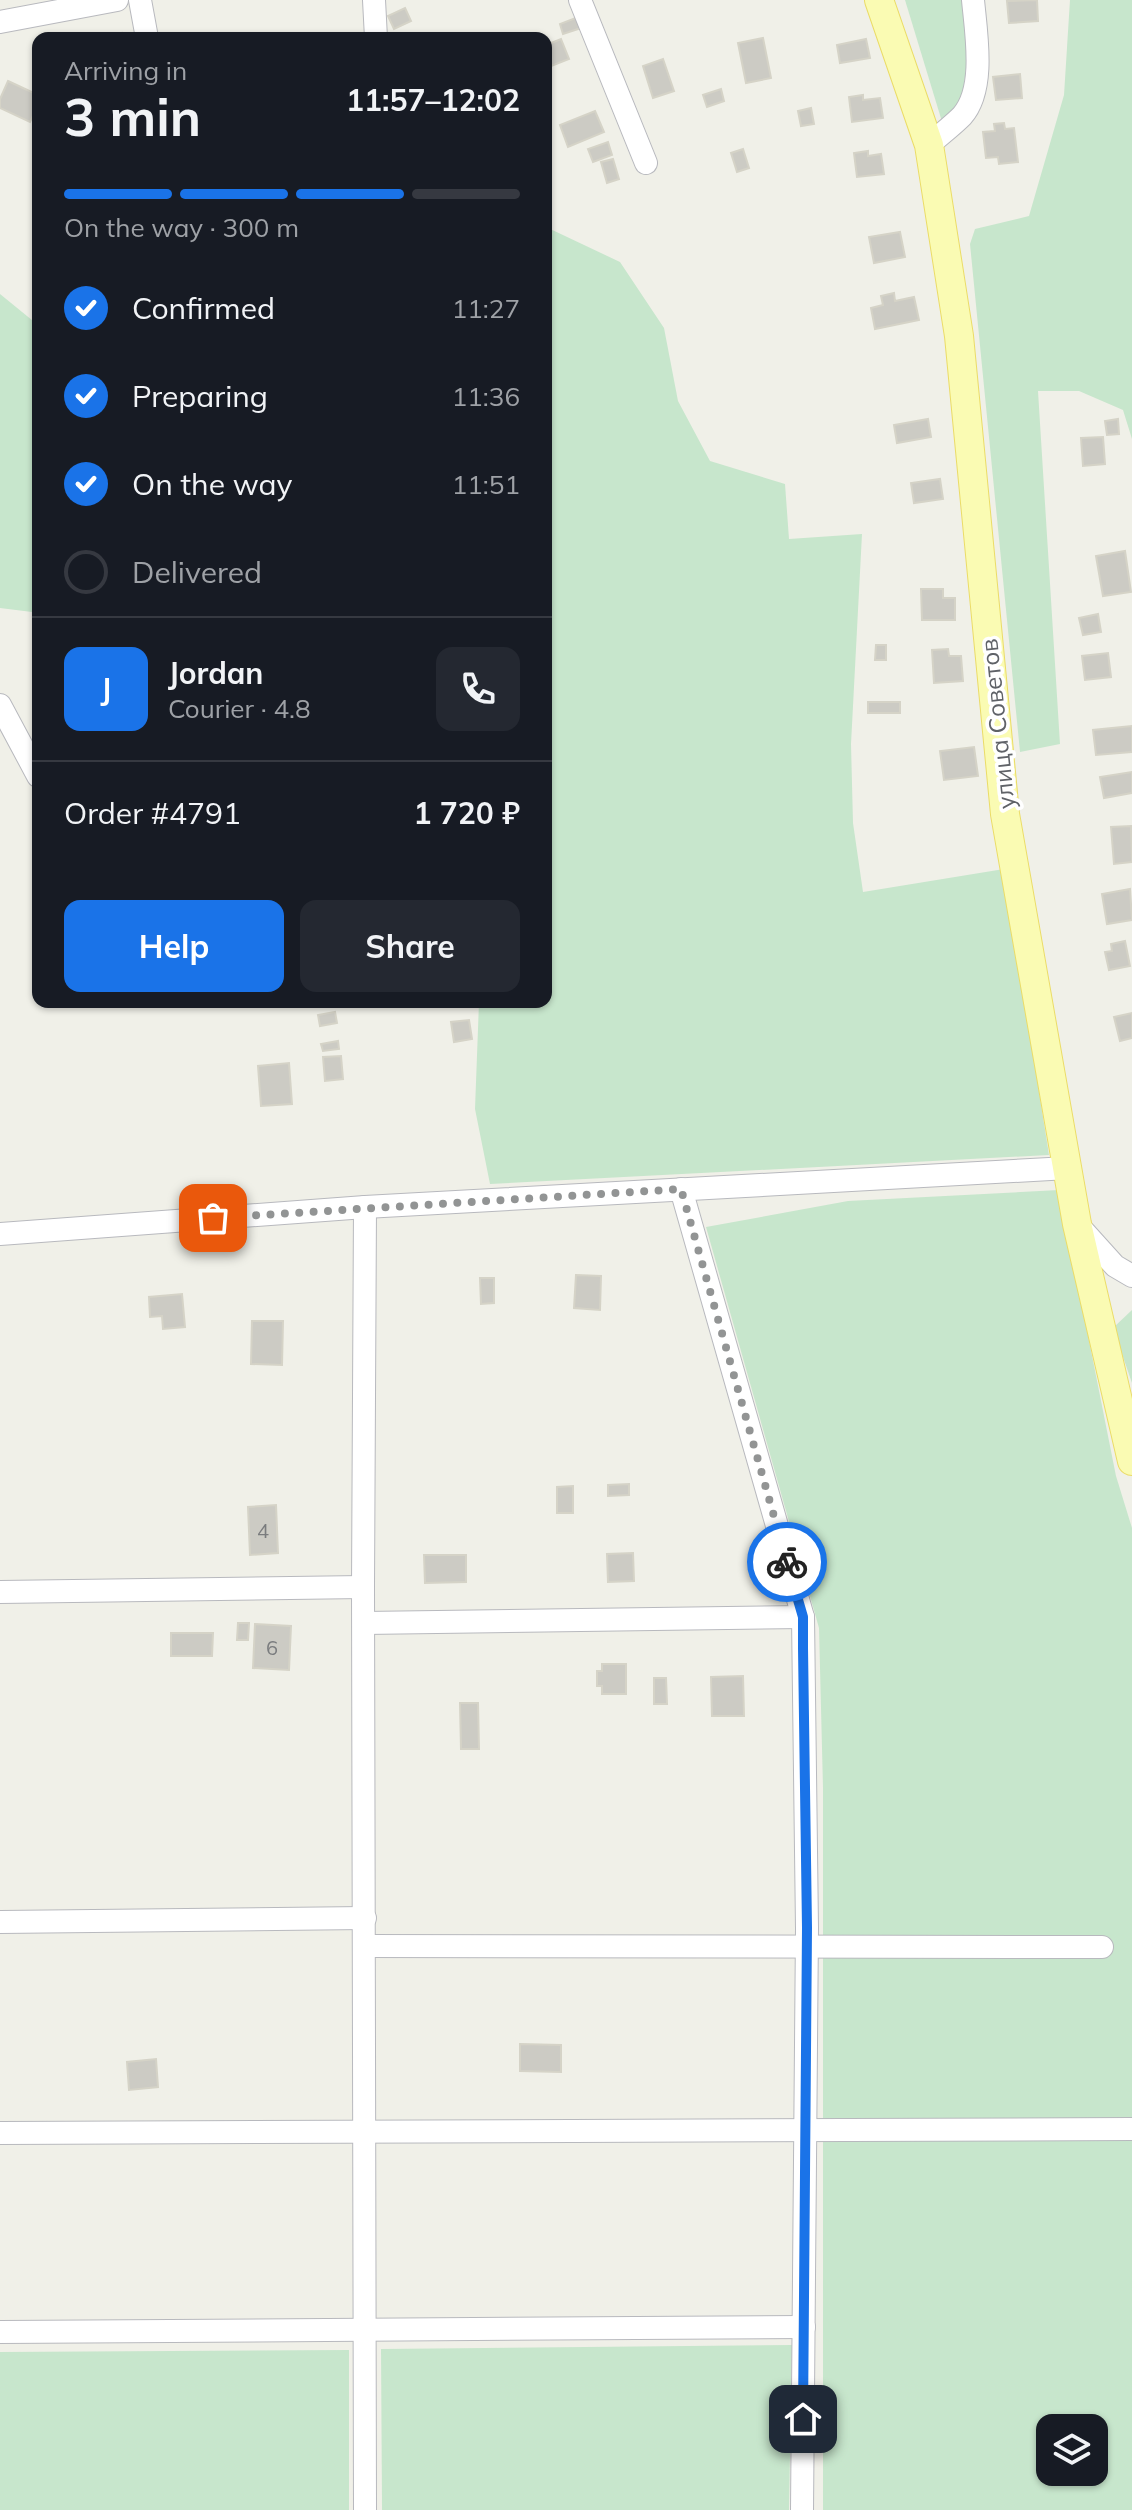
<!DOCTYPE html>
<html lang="en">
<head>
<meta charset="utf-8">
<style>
  :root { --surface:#171b24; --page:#242831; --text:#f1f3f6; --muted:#9ea1a6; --line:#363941; --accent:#1a73e8 }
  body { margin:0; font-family:Mulish,sans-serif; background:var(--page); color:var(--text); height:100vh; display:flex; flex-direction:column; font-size:30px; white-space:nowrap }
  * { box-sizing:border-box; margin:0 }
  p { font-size:26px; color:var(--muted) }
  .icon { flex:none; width:44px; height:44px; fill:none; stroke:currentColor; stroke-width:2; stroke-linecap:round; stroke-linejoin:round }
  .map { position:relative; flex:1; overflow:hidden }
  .drawer { position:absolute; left:32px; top:32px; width:520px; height:976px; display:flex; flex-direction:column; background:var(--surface); border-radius:16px; box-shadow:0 2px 6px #0004 }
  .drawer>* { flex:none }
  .buttons { position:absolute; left:1036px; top:2414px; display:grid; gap:16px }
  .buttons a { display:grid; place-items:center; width:72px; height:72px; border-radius:16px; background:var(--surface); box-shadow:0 2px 6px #0004; font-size:40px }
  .pin { position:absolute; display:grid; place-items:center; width:68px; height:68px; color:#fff; margin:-34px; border-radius:16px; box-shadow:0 4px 12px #0006 }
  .courier { position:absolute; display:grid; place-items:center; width:80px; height:80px; margin:-40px; border:6px solid #1a73e8; border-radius:50%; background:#fff; color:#222; box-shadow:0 2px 10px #0007 }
  .head em { font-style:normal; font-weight:700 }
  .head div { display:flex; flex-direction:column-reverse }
  .head { display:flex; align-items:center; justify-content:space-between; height:136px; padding:0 32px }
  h1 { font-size:52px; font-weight:700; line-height:60px }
  .bar { display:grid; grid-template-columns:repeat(4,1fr); gap:12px 8px; align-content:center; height:96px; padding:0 32px }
  .bar i { height:10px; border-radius:6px; background:var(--line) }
  .bar .current { background:var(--accent) }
  .bar p { grid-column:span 4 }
  .line { display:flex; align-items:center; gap:20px; padding:0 32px; border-top:2px solid var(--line) }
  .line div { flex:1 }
  .round { display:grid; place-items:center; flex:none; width:84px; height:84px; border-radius:16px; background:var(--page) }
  ol { padding:0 32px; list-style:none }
  li { display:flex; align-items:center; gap:24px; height:88px }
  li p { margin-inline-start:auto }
  li .icon { padding:8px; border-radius:50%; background:var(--accent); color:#fff; stroke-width:4 }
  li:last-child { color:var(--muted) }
  li i { width:44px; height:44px; border:4px solid var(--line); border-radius:50% }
  .cta { display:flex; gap:16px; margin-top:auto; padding:16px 32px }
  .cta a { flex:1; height:92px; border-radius:16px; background:var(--accent); color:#fff; font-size:32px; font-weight:700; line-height:92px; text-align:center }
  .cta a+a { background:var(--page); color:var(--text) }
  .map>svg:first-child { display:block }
  .green { fill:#c7e6cc; fill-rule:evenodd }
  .building { fill:#cccbc4; stroke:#d5d3c7; stroke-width:2 }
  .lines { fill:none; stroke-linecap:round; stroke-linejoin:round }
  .minor-casing { stroke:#b8b9be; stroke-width:24 }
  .major-casing { stroke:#ebdc67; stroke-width:30 }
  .minor { stroke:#fff; stroke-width:22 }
  .major { stroke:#fafbb3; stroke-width:28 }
  .done { stroke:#929494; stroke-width:8; stroke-dasharray:0 14.4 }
  .route { stroke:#1a73e8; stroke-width:10 }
  .labels { text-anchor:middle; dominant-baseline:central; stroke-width:7; stroke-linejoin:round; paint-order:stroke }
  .number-label { font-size:20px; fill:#7a7c7e }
  .street-label { font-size:24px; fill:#5f6267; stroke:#fff }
</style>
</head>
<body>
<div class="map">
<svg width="1132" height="2510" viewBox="0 0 1132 2510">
  <rect width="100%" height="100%" fill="#f0f0e8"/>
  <g class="green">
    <polygon points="905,0 967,0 970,34 963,94 943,125"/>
    <polygon points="1070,0 1132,0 1132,439 1123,410 1079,391 1038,391 1060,744 1020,752 970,244 975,229 1029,216 1064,95"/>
    <polygon points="546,227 620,262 664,328 678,401 710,461 785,484 789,539 862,534 851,744 853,823 863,892 1004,869 1049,1155 490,1184 475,1109 479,1002 546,1002"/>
    <polygon points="0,294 38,325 38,608 32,612 0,608"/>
    <path d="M1059 1190 1116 1476 1132 1528V2510H823V1788L819 1628 706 1227 848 1201ZM1050 2428H1094V2472H1050Z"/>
    <polygon points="1132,1310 1132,1383 1113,1328"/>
    <polygon points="792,2345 789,2510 382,2510 381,2349"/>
    <polygon points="349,2350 349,2510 0,2510 0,2352"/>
  </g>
  <g class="building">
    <polygon points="1037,0 1038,21 1009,23 1007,1"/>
    <polygon points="405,8 411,21 394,29 388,16"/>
    <polygon points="578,17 581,28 563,34 560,24"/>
    <polygon points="122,33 122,38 107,38 106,35"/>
    <polygon points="763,38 771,78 746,83 738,43"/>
    <polygon points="561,39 569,59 546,68 546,45"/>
    <polygon points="866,39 870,58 840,63 837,45"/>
    <polygon points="663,59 674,91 653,98 643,66"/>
    <polygon points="1020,74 1022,98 996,100 993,77"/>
    <polygon points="8,81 38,95 38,105 30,122 0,108 0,99"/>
    <polygon points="721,89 724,101 707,107 703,95"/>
    <polygon points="863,95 863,100 880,98 883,118 852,122 849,97"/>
    <polygon points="811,108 814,124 801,126 798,111"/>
    <polygon points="595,111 604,132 568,147 560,125"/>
    <polygon points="1004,123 1005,129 1014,128 1018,162 999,164 998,157 986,158 983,132 995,131 994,124"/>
    <polygon points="608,142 612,155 593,162 588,149"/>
    <polygon points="743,149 749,168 737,172 731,153"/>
    <polygon points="868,151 868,156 881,154 884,174 857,177 854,153"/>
    <polygon points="613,159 619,179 607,183 601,162"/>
    <polygon points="900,232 905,257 874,263 869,237"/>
    <polygon points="894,293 895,301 914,297 919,320 875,329 871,308 883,305 881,296"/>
    <polygon points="928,419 931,437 897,443 894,425"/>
    <polygon points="1118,419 1119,434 1107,435 1105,421"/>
    <polygon points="1103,437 1105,464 1083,466 1081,438"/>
    <polygon points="940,479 943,499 914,503 911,483"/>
    <polygon points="1125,551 1131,592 1103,596 1096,556"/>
    <polygon points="921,589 943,589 943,598 955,598 955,620 922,620"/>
    <polygon points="1098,614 1101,632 1083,635 1079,618"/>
    <polygon points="876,645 886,645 886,660 875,660"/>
    <polygon points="948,649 949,656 961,656 963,681 934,683 932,650"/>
    <polygon points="1108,653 1111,677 1085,680 1082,656"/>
    <rect x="868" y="702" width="32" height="11"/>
    <polygon points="1132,726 1132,752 1096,755 1093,730"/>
    <polygon points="974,747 978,776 944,780 940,751"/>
    <polygon points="1132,772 1132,793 1104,798 1100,777"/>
    <polygon points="1131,826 1132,862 1114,864 1111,827"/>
    <polygon points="1130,889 1132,920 1107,924 1102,894"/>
    <polygon points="1125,941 1130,966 1109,970 1105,952 1112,951 1111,944"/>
    <polygon points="335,1012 337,1023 320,1026 318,1015"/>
    <polygon points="1132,1013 1132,1038 1120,1041 1114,1017"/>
    <polygon points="469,1020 472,1039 454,1042 451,1022"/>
    <polygon points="338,1041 339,1049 323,1051 321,1044"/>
    <polygon points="341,1056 343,1079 325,1081 323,1057"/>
    <polygon points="289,1063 292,1104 261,1106 258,1066"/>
    <polygon points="576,1275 601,1276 600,1310 574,1308"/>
    <polygon points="480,1278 494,1278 494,1303 481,1304"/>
    <polygon points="182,1294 185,1327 163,1329 162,1316 150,1317 149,1297"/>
    <polygon points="252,1321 283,1321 282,1365 251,1364"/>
    <polygon points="629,1484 629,1495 608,1496 608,1485"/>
    <polygon points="573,1486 573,1513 557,1513 557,1487"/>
    <polygon points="276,1505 278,1553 250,1555 248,1507"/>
    <polygon points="633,1553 634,1581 608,1582 607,1554"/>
    <polygon points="424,1555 466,1555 466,1582 425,1583"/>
    <polygon points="238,1623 249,1623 248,1640 237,1640"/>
    <polygon points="255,1624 291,1626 289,1670 253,1668"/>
    <polygon points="171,1633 213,1633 212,1656 171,1656"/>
    <polygon points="602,1664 626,1664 626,1694 602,1694 602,1686 597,1686 597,1671 602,1671"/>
    <polygon points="743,1676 744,1716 712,1716 711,1677"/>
    <polygon points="654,1678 666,1678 667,1704 654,1704"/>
    <polygon points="460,1703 478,1703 479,1749 461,1749"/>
    <polygon points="520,2044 561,2045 561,2072 520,2071"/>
    <polygon points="156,2059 158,2087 129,2090 127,2062"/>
  </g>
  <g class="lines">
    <defs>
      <g id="minor">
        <polyline points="140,0 147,38"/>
        <polyline points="374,0 376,38"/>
        <polyline points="580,0 646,163"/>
        <polyline points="0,22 117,0"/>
        <path d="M929 145C940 135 952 126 962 116 986 89 976 33 973 0"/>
        <polyline points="0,705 38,776"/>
        <polyline points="681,1189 803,1617 807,1928 802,2510"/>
        <polyline points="1078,1225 1115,1266 1132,1276"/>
        <polyline points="0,1234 365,1207 1068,1168"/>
        <polyline points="0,1592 363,1587"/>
        <polyline points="364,1623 803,1617"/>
        <polyline points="0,1922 365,1918"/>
        <polyline points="365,1946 1102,1947"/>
        <polyline points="0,2133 1132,2129"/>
        <polyline points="0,2332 804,2327"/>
        <polyline points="365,2510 363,1587 365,1207"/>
      </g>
      <polyline id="major" points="879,0 929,145 959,336 1005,814 1077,1224 1132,1461"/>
    </defs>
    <use href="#minor" class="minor-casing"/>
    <use href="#major" class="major-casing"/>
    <use href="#minor" class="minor"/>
    <use href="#major" class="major"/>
  </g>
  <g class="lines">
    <polyline class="done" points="213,1218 681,1189 787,1562"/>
    <polyline class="route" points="787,1562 803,1617 803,1648 807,1928 803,2419"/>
  </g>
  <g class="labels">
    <g class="number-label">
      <text x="263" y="1530">4</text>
      <text x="272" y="1647">6</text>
    </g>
    <g class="street-label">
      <text transform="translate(997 724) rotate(-96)">улица Советов</text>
    </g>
  </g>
</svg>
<div class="buttons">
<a><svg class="icon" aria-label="layers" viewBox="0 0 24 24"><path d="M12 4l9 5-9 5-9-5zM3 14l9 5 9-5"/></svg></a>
</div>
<div class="pin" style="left:213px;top:1218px;background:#ea580c"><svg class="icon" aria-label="bag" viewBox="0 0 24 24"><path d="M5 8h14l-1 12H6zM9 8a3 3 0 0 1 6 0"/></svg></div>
<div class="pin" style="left:803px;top:2419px;background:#1f2937"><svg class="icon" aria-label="home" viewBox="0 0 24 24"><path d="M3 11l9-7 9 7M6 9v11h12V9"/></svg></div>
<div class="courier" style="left:787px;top:1562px"><svg class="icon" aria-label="bike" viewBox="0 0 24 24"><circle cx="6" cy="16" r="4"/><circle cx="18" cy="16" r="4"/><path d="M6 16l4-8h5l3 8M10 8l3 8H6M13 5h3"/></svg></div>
<section class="drawer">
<div class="head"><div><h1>3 min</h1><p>Arriving in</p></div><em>11:57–12:02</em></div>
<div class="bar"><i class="current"></i><i class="current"></i><i class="current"></i><i></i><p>On the way · 300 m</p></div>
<ol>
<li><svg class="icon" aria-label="check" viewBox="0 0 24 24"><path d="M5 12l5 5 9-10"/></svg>Confirmed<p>11:27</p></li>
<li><svg class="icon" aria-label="check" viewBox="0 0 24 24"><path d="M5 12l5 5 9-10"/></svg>Preparing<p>11:36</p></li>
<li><svg class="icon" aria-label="check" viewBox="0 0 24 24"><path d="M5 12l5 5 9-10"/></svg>On the way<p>11:51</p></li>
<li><i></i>Delivered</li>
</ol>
<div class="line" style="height:144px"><b class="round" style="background:var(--accent);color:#fff">J</b><div><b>Jordan</b><p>Courier · 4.8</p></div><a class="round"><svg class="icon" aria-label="phone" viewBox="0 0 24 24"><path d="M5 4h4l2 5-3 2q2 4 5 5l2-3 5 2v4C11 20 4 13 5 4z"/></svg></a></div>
<div class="line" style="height:104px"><div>Order #4791</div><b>1 720 ₽</b></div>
<div class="cta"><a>Help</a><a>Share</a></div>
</section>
</div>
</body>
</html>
